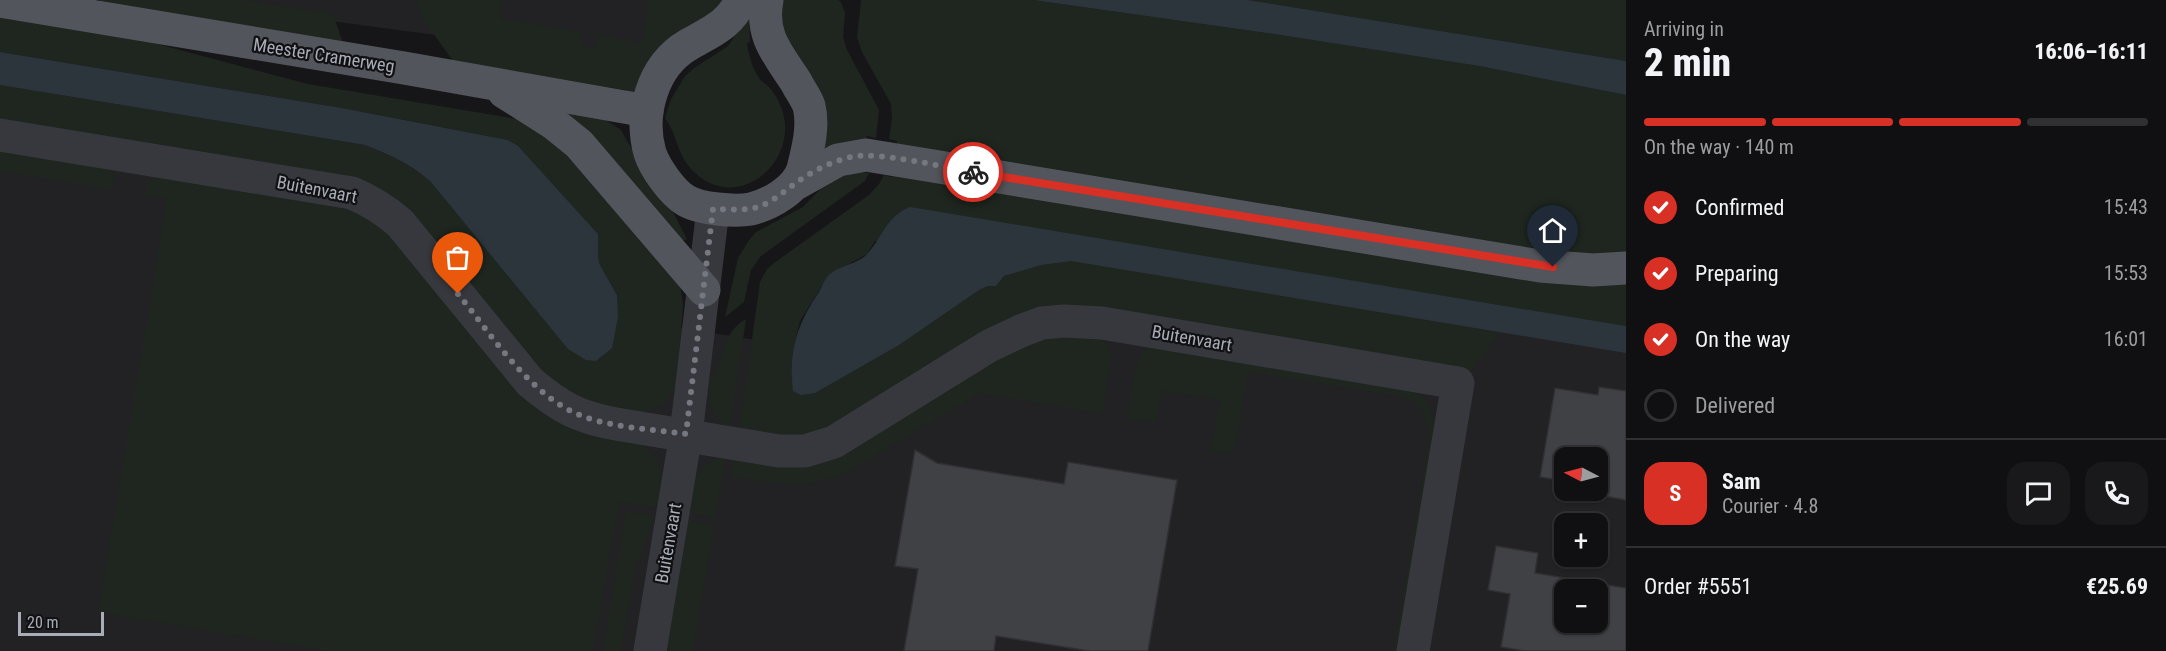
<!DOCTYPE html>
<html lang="en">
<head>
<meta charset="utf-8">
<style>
  :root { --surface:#101012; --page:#19191b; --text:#f1f3f6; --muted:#9c9d9f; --line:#303032; --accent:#d93025 }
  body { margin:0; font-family:"Roboto Condensed",sans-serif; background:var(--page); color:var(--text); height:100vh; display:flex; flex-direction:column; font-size:22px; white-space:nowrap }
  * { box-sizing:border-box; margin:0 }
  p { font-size:20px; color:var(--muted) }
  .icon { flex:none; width:33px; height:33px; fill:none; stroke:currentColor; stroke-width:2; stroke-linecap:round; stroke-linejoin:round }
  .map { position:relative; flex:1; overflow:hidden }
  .drawer { display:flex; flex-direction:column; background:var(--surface); width:540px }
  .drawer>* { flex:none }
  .needle { width:39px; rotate:276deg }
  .tools { position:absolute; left:1554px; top:447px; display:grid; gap:12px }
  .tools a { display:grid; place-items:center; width:54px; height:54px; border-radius:12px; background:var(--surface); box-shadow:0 2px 4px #0004,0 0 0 2px var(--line); font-size:30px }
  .scale { position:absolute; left:18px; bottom:15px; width:86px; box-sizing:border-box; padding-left:6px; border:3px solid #a8adb8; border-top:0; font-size:16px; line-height:21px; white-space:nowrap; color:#a8adb8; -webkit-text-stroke:4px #111113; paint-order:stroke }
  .pin { position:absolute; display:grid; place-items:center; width:51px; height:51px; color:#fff; margin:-62px -26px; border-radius:50% 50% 50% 0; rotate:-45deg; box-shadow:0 0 6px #0007 }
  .pin .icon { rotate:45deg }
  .courier { position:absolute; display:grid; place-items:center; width:60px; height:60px; margin:-30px; border:4px solid #d93025; border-radius:50%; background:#fff; color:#222; box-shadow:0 2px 8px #0007 }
  .overview em { font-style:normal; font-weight:800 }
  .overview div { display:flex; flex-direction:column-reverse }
  .overview { display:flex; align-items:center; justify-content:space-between; height:102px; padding:0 18px }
  h1 { font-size:39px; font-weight:800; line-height:45px }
  .bar { display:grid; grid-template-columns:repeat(4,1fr); gap:9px 6px; align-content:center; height:72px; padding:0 18px }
  .bar i { height:8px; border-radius:4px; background:var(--line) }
  .bar .active { background:var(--accent) }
  .bar p { grid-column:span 4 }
  .line { display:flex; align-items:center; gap:15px; padding:0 18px; border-top:2px solid var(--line) }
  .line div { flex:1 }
  .round { display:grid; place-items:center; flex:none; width:63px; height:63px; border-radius:18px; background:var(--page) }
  ol { padding:0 18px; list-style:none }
  li { display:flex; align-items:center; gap:18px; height:66px }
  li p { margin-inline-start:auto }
  li .icon { padding:6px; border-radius:50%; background:var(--accent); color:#fff; stroke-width:4 }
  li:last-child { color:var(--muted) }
  li i { width:33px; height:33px; border:3px solid var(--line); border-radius:50% }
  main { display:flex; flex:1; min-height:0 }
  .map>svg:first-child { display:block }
  .built { fill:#222225; fill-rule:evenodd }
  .green { fill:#1e261f }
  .water { fill:#2c353c }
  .building { fill:#404145; stroke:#303034; stroke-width:1.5; fill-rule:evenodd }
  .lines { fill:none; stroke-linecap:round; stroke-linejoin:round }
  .minor { stroke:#37383d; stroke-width:33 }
  .major { stroke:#53555c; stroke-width:33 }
  .done { stroke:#757880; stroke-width:6; stroke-dasharray:0 10.8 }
  .route { stroke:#d93025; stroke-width:8 }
  .labels { text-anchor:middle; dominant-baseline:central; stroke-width:4.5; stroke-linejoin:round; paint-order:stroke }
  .street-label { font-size:18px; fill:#a8adb8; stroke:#111113 }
</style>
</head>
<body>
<main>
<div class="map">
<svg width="1626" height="651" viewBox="0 0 1626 651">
  <rect width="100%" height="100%" fill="#161618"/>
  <g class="built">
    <polygon points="213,0 668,0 663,30 622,68 488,42 323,20"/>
    <path d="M0 69 591 314 814 349 910 224 1626 339V651H0ZM1564 458H1598V490H1564ZM1564 524H1598V556H1564ZM1564 590H1598V622H1564Z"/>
  </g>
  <g class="green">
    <polygon points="100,0 244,0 333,14 343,43 100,2"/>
    <polygon points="417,0 502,0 499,18 582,32 580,45 595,48 598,35 642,43 649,0 729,0 635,94 625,90 453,61 421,16"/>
    <polygon points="783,0 838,0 841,2 845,13 843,37 847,50 879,110 876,138 867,136 865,144 819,157 780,25"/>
    <polygon points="861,0 1033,0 1274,34 1479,66 1626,95 1626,258 1593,259 896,148 897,141 889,139 892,119 891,104 862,52 857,37"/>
    <polygon points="1248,0 1626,0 1626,61"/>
    <path d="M749 14 750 42 747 43C749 55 752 68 759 78 761 81 766 84 769 87 778 97 784 111 785 124 788 172 734 209 695 173 676 155 679 138 665 118L671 99 685 76 694 68 728 46Z"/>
    <path d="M0 17 150 42 308 84 517 119 551 133 680 283 683 305 677 386 664 404 644 413 596 407 554 387 410 214 0 122V85L365 145C390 155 411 164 431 182L617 295 600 265 598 257V234L517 146 508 140 342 108 0 52Z"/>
    <polygon points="568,113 604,119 621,130 634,153 649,185 673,212 687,239 677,243 567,120"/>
    <polygon points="0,148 104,165 114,175 113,190 0,171"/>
    <polygon points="894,168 1626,278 1626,326 1194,255 875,241 867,254 829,275 800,321 793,351 791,381 816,393 899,345 979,290 998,284 1004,276 1041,265 1072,261 1500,333 1471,371 1097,309 834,427 801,438 739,431 760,282 767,269 774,263 869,195 879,184 884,175 892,177"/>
    <polygon points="861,172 869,173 865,181 761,256 751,270 744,302 725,317 738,258 749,240 756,232 803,207 833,176"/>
    <path d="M158 176 353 209 384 227 516 384 642 444C665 465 663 474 658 503L656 506 652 507 619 502 593 651H327L98 612 156 267 166 198 144 195 147 186Z"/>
    <path d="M746 319 730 428C713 417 708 403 708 383 728 361 718 335 746 319Z"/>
    <polygon points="1050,333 1101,338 1108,345 1111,357 1102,414 980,393 844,474 817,482 793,485 731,477 734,456 785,463 1008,351"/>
    <path d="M1150 346 1403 385C1424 396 1432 404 1435 428L1398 651H1394L1430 435C1426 417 1422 404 1404 397L1248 372 1234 454 1211 451 1220 400 1161 390 1156 422 1128 418C1132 394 1130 362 1150 346Z"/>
    <path d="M726 456 715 517 690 513 688 510C694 480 694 467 726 456Z"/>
    <polygon points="626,511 653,516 653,519 634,572 621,651 603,651"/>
    <polygon points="688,521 714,525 693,651 668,651 664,639"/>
  </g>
  <g class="water">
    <polygon points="1033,0 1248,0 1626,61 1626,95 1479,66 1274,34"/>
    <path d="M0 52 342 108 508 140 518 146 598 234V257L600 265 617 295 618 317 612 348 596 361 586 360 568 349 431 182C411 164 390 155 365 145L0 85Z"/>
    <path d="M910 207 1626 326V353L1071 261 1041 265 1004 276 996 286H988L979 290 899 345 815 393 801 395 793 391C788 352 797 324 819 292 822 287 824 280 828 276 838 265 858 265 868 253 883 236 887 216 910 207Z"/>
  </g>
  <g class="building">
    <polygon points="1599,387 1626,391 1626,500 1581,492 1581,490 1598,490 1598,458 1564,458 1564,481 1540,477 1555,388 1598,395"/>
    <polygon points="915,450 937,463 1064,484 1068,462 1177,480 1148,651 1089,651 996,636 994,651 904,651 918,569 895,566"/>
    <path d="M1496 546 1538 553 1535 573 1626 588V651H1525L1501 647 1510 594 1488 590ZM1564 590H1598V622H1564Z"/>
  </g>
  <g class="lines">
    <g class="minor">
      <path d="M0 135 352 193C371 201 385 210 400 223L530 382C560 407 577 417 616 424L779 451H805L834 442 989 346 1023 330 1042 323 1064 321 1102 323 1458 383 1413 651"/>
      <polyline points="650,651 686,434 713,209"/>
    </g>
    <g class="major">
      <path d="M741 0C730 25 710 32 688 45 652 66 639 115 650 153 655 168 672 192 685 200 699 209 735 212 751 209 771 204 797 189 803 169 808 149 814 126 809 106 806 98 800 90 796 82 778 54 760 36 767 0"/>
      <polyline points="0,1 404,68 647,111"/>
      <polyline points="504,92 553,123 579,144 704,290"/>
      <polyline points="797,183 838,160 866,155 1540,266 1593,270 1626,268"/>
    </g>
  </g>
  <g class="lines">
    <path class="done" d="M458 294C492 335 530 396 582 416 614 428 652 429 686 434L713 209C725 209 738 210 750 209 768 206 782 193 797 182 813 171 832 161 851 157 879 151 942 167 973 172"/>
    <polyline class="route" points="973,172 1553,267"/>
  </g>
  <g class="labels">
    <g class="street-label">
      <text transform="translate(324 55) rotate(9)">Meester Cramerweg</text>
      <text transform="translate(317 189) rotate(11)">Buitenvaart</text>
      <text transform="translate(1192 338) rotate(10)">Buitenvaart</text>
      <text transform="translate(668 543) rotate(-80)">Buitenvaart</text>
    </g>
  </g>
</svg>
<div class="tools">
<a><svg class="needle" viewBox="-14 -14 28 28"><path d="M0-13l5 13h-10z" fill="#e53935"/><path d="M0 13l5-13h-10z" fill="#9c9d9f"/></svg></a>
<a>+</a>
<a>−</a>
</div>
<div class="scale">20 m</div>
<div class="pin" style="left:458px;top:294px;background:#ea580c"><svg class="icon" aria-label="bag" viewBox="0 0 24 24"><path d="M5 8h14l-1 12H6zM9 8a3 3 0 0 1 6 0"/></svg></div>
<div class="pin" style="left:1553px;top:267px;background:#1f2937"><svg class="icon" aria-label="home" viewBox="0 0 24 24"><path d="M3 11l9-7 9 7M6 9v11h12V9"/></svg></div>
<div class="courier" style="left:973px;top:172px"><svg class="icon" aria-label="bike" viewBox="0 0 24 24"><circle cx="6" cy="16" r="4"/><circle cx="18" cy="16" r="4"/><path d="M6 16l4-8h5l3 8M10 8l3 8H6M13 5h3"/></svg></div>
</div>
<section class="drawer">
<div class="overview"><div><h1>2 min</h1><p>Arriving in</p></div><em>16:06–16:11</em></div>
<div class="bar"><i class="active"></i><i class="active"></i><i class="active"></i><i></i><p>On the way · 140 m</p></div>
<ol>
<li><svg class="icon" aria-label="check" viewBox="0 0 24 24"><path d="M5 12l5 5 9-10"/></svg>Confirmed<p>15:43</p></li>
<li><svg class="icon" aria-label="check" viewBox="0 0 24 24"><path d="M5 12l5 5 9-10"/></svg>Preparing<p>15:53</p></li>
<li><svg class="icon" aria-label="check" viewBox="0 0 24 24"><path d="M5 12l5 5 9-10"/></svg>On the way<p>16:01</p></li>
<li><i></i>Delivered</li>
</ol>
<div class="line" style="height:108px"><b class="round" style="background:var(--accent);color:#fff">S</b><div><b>Sam</b><p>Courier · 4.8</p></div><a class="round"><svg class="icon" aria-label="chat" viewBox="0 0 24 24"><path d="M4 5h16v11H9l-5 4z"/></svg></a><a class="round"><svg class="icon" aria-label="phone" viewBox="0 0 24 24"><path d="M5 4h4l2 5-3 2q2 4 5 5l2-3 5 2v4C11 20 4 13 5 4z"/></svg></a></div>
<div class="line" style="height:78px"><div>Order #5551</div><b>€25.69</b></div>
</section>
</main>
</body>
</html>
